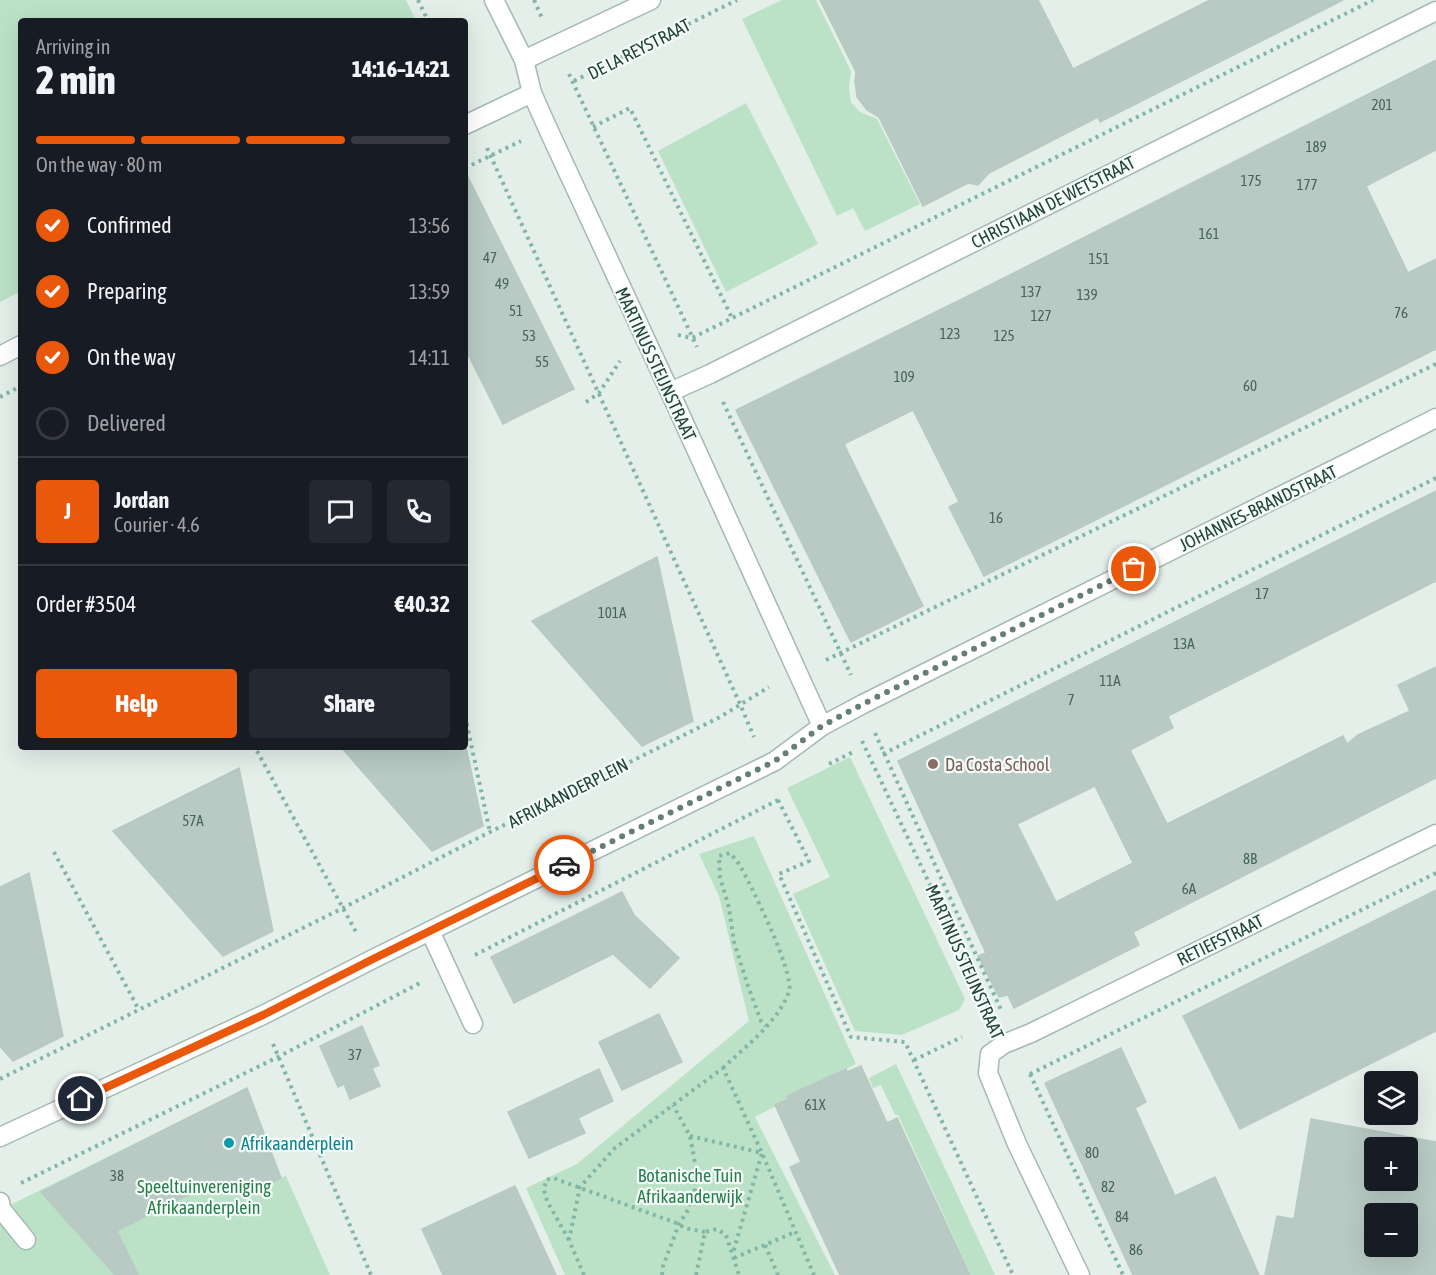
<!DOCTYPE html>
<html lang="en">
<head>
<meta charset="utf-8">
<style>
  :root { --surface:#171b24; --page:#242831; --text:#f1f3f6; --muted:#9ea1a6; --line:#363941; --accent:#ea580c }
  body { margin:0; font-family:"Asap Condensed",sans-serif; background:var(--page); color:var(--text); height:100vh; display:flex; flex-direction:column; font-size:22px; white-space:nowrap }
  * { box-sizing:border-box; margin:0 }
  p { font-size:20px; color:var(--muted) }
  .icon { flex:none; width:33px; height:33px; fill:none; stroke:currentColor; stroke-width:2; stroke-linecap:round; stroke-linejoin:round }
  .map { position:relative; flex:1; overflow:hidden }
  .drawer { position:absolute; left:18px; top:18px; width:450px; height:732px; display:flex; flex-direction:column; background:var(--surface); border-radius:6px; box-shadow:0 6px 24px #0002 }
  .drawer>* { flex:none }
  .controls { position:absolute; left:1364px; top:1071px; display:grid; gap:12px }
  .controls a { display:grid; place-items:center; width:54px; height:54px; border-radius:6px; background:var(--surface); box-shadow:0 6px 24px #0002; font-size:30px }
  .pin { position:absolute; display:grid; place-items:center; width:51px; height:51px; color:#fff; margin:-26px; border:3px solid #fff; border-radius:50%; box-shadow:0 2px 6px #0007 }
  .courier { position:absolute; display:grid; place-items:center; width:60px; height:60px; margin:-30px; border:4px solid #ea580c; border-radius:50%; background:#fff; color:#222; box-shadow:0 2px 8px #0007 }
  .headline em { font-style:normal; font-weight:800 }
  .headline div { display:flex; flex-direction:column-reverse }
  .headline { display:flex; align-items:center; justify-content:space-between; height:102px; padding:0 18px }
  h1 { font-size:39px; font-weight:800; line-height:45px }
  .bar { display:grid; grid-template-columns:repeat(4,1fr); gap:9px 6px; align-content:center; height:72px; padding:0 18px }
  .bar i { height:8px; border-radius:4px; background:var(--line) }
  .bar .current { background:var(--accent) }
  .bar p { grid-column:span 4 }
  .line { display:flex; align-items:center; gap:15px; padding:0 18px; border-top:2px solid var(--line) }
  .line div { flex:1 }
  .round { display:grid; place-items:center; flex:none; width:63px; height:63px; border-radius:6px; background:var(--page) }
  ol { padding:0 18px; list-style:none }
  li { display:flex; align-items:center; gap:18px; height:66px }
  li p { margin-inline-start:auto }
  li .icon { padding:6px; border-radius:50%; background:var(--accent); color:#fff; stroke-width:4 }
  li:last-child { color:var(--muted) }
  li i { width:33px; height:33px; border:3px solid var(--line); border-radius:50% }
  .cta { display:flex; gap:12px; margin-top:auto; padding:12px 18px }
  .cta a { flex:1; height:69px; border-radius:6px; background:var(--accent); color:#fff; font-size:24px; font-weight:800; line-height:69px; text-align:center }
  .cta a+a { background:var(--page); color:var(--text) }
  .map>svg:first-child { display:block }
  .green { fill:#bbe2c7 }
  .building { fill:#b9cac4; stroke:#b6cac2; stroke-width:1.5; fill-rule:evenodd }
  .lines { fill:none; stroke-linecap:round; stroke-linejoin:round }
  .service-casing { stroke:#a6b8b2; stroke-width:21 }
  .minor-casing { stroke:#a6b8b2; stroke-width:21 }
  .path { stroke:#81b6a7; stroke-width:4; stroke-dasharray:3 4.5; stroke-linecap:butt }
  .service { stroke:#fff; stroke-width:18 }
  .minor { stroke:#fff; stroke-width:18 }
  .done { stroke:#657f78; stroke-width:6; stroke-dasharray:0 10.8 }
  .route { stroke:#ea580c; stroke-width:8 }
  .education-dot { fill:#8d6e63; stroke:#f5fbf8; stroke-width:2 }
  .culture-dot { fill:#0f9aa8; stroke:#f5fbf8; stroke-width:2 }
  .labels { text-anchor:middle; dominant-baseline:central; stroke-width:4.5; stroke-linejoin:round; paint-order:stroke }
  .number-label { font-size:15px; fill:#47655d }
  .street-label { font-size:18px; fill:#21433b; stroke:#f5fbf8 }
  .education-label { font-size:18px; fill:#785e54; stroke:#f5fbf8; text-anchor:start }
  .culture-label { font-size:18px; fill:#0d838f; stroke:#f5fbf8; text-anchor:start }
  .park-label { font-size:18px; fill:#267f4b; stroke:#f5fbf8 }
</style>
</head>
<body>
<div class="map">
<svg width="1436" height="1275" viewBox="0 0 1436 1275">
  <rect width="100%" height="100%" fill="#e4efea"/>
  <g class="green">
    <polygon points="0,0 406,0 416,21 21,21 21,291 0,302"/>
    <polygon points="782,0 816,0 851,71 849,89 851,102 860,112 877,119 920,204 865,231 853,208 837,216 742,19"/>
    <polygon points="746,103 818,244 726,292 658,151"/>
    <polygon points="850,757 965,999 959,1010 902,1035 855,1031 793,894 830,877 787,788"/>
    <polygon points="754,836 856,1064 755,1117 835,1275 565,1275 526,1188 577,1164 749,1021 719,896 699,854"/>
    <polygon points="896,1064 995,1275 971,1275 898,1115 895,1115 881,1085 873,1088 869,1078"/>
    <polygon points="247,1088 281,1178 286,1176 330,1275 0,1275 0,1210"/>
  </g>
  <g class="building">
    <polygon points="820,0 1038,0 1073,69 1210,0 1343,0 1100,122 1098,117 989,173 978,185 968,183 923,206 879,117 867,110 857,97 855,81 856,72"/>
    <polygon points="1436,60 1436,150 1366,186 1408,273 1436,259 1436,349 984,576 949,507 959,502 913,410 844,444 923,606 851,642 736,410 962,299"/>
    <polygon points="465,171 574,389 503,424 465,348"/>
    <path d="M1436 491V581L1168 716 1173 728 1130 750 1167 824 1343 736 1347 744 1358 735 1410 711 1398 685 1436 667V778L1133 932 1139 945 1014 1008 1008 995 999 997 978 956 986 953 898 761ZM1095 786 1133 863 1056 902 1017 824Z"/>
    <polygon points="657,557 693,721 642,746 532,621"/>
    <polygon points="341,747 466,747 483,826 432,851"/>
    <polygon points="239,768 273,931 223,956 113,831"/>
    <polygon points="29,873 63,1036 13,1061 0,1046 0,887"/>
    <polygon points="1436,890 1436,1031 1240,1129 1183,1016"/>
    <polygon points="622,892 634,915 679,958 650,988 613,954 514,1003 491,957"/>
    <polygon points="659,1014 682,1062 622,1090 599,1042"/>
    <polygon points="362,1026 379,1065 372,1068 380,1086 350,1099 344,1084 338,1087 320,1046"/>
    <polygon points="1121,1048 1146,1102 1135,1108 1175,1196 1215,1177 1259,1275 1133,1275 1045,1083"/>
    <polygon points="861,1066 887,1123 897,1118 970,1275 840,1275 790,1167 801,1162 775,1105 789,1099 787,1096 846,1069 847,1072"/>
    <polygon points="599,1069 613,1101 578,1118 585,1133 529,1158 508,1112"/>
    <polygon points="247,1088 281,1178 251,1193 244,1179 186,1196 117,1231 138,1275 115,1275 41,1192"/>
    <path d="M1311 1119 1436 1142V1275H1265L1277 1216 1294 1219ZM1374 1148H1407V1180H1374ZM1374 1214H1407V1246H1374Z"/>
    <polygon points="515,1186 556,1275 443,1275 422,1229"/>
  </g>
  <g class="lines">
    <defs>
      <g id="service">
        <polyline points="430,931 473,1024"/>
        <polyline points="0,1202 1,1209 26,1240"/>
      </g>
      <g id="minor">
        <polyline points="494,0 524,60 532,93 548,129 670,392 822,726"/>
        <polyline points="524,60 651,0"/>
        <polyline points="465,125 532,93"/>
        <polyline points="0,356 21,345"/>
        <polyline points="670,392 710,374 1436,11"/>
        <polyline points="0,1137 263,1015 373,959 765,766 775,761 822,726 863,704 1349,462 1436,418"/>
        <polyline points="1080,1275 1017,1144 988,1073 990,1054 1004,1044 1031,1033 1436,834"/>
      </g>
    </defs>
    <use href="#service" class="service-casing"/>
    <use href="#minor" class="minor-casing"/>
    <g class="path">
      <polyline points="418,0 428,21"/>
      <polyline points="534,0 542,18"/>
      <polyline points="569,74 697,347"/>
      <polyline points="574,81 737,0"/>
      <polyline points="593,127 630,108 732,318"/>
      <polyline points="487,148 740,704 754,737"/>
      <polyline points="465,168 521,141"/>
      <polyline points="678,335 692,338 1373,0"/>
      <polyline points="0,397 21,386"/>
      <polyline points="586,402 599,393 620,361"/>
      <polyline points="723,402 851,675"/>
      <polyline points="826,660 1436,364"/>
      <polyline points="465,716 490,832"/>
      <polyline points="875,733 1002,1012"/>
      <polyline points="862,741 992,1016"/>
      <polyline points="257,751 356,932"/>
      <polyline points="883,754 1436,478"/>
      <polyline points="829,764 855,751"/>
      <polyline points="778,800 809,861 779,874 851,1037 905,1042 1013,1275"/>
      <polyline points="54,852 139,1010"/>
      <polyline points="475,955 778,800"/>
      <polyline points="273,1044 371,1275"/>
      <polyline points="914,1060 962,1037"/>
      <path d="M723 1068C746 1046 777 1023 789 992 795 973 750 883 739 864 736 860 733 856 730 853L719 856 720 877 729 908 734 942 748 986 761 1021 766 1026"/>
      <polyline points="1030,1074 1436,873"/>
      <polyline points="1030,1074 1123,1275"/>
      <polyline points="0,1079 343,908 490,832 720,717 769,687"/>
      <polyline points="690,1136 762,1153 733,1253"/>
      <polyline points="21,1183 278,1057 420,983"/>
      <polyline points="569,1240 547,1201 544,1190 546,1180 553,1178 679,1224 684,1228 705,1232"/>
      <polyline points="765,1245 778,1275"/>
      <polyline points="734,1258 795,1232"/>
      <polyline points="584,1275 569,1240 580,1187 615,1148 723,1068 762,1153 814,1275"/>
      <polyline points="662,1275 663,1266 679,1224 688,1210 695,1189 695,1163 690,1136 673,1105"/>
      <polyline points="696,1275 705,1232 717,1229 726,1235 739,1275"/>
    </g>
    <use href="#service" class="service"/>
    <use href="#minor" class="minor"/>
  </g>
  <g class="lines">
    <polyline class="done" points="564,865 775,761 822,726 863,704 1134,569"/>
    <polyline class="route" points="81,1099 263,1015 373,959 564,865"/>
  </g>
  <circle class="education-dot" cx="933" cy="764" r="6"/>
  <circle class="culture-dot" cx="229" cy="1143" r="6"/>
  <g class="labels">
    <g class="number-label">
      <text x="1382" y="104">201</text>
      <text x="1316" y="146">189</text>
      <text x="1251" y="180">175</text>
      <text x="1307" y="184">177</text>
      <text x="1209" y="233">161</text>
      <text x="490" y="257">47</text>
      <text x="1099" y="258">151</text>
      <text x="502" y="283">49</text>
      <text x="1031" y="291">137</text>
      <text x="1087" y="294">139</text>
      <text x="516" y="310">51</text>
      <text x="1401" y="312">76</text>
      <text x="1041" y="315">127</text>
      <text x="950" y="333">123</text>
      <text x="529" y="335">53</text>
      <text x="1004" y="335">125</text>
      <text x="542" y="361">55</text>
      <text x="904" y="376">109</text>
      <text x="1250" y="385">60</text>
      <text x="996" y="517">16</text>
      <text x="1262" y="593">17</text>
      <text x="612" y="612">101A</text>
      <text x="1184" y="643">13A</text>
      <text x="1110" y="680">11A</text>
      <text x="1071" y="699">7</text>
      <text x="193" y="820">57A</text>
      <text x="1250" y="858">8B</text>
      <text x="1189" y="888">6A</text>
      <text x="355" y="1054">37</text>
      <text x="815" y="1104">61X</text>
      <text x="1092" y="1152">80</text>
      <text x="117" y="1175">38</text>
      <text x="1108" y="1186">82</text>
      <text x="1122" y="1216">84</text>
      <text x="1136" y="1249">86</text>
    </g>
    <g class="street-label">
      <text transform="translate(639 49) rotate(-27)">DE LA REYSTRAAT</text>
      <text transform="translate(1053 202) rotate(-27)">CHRISTIAAN DE WETSTRAAT</text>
      <text transform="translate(656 364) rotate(65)">MARTINUS STEIJNSTRAAT</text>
      <text transform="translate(1258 508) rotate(-26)">JOHANNES-BRANDSTRAAT</text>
      <text transform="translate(568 793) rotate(-27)">AFRIKAANDERPLEIN</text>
      <text transform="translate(1220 940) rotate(-26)">RETIEFSTRAAT</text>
      <text transform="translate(965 962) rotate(66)">MARTINUS STEIJNSTRAAT</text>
    </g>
    <g class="education-label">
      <text x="945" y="764">Da Costa School</text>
    </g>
    <g class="culture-label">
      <text x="241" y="1143">Afrikaanderplein</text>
    </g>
    <g class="park-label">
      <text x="690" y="1175">Botanische Tuin<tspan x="690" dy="21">Afrikaanderwijk</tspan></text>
      <text x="204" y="1186">Speeltuinvereniging<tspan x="204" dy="21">Afrikaanderplein</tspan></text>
    </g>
  </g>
</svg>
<div class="controls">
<a><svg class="icon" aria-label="layers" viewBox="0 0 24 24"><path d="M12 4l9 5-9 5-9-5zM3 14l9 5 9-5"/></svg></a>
<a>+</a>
<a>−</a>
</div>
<div class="pin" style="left:1134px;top:569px;background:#ea580c"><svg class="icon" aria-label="bag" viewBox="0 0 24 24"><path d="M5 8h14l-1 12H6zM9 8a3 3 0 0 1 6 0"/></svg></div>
<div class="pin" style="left:81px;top:1099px;background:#1f2937"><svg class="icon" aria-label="home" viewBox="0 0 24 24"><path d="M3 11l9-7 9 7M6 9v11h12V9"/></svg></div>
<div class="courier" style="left:564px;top:865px"><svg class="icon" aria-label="car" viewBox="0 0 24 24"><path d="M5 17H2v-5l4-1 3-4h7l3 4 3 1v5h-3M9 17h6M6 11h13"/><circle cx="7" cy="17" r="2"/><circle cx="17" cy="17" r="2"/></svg></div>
<section class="drawer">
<div class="headline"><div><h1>2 min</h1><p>Arriving in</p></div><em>14:16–14:21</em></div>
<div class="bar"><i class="current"></i><i class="current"></i><i class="current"></i><i></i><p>On the way · 80 m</p></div>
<ol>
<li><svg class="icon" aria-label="check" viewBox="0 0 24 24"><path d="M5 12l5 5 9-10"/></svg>Confirmed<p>13:56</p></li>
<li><svg class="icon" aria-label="check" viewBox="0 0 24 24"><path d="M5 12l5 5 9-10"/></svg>Preparing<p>13:59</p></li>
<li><svg class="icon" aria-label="check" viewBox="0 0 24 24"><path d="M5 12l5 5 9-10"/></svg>On the way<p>14:11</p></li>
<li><i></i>Delivered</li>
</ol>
<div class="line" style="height:108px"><b class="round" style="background:var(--accent);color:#fff">J</b><div><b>Jordan</b><p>Courier · 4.6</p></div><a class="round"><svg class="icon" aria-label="chat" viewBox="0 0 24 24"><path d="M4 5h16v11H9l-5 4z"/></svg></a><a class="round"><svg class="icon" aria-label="phone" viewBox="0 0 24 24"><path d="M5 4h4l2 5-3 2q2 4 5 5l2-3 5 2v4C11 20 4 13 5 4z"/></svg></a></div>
<div class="line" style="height:78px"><div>Order #3504</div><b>€40.32</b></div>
<div class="cta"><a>Help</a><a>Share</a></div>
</section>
</div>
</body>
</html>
